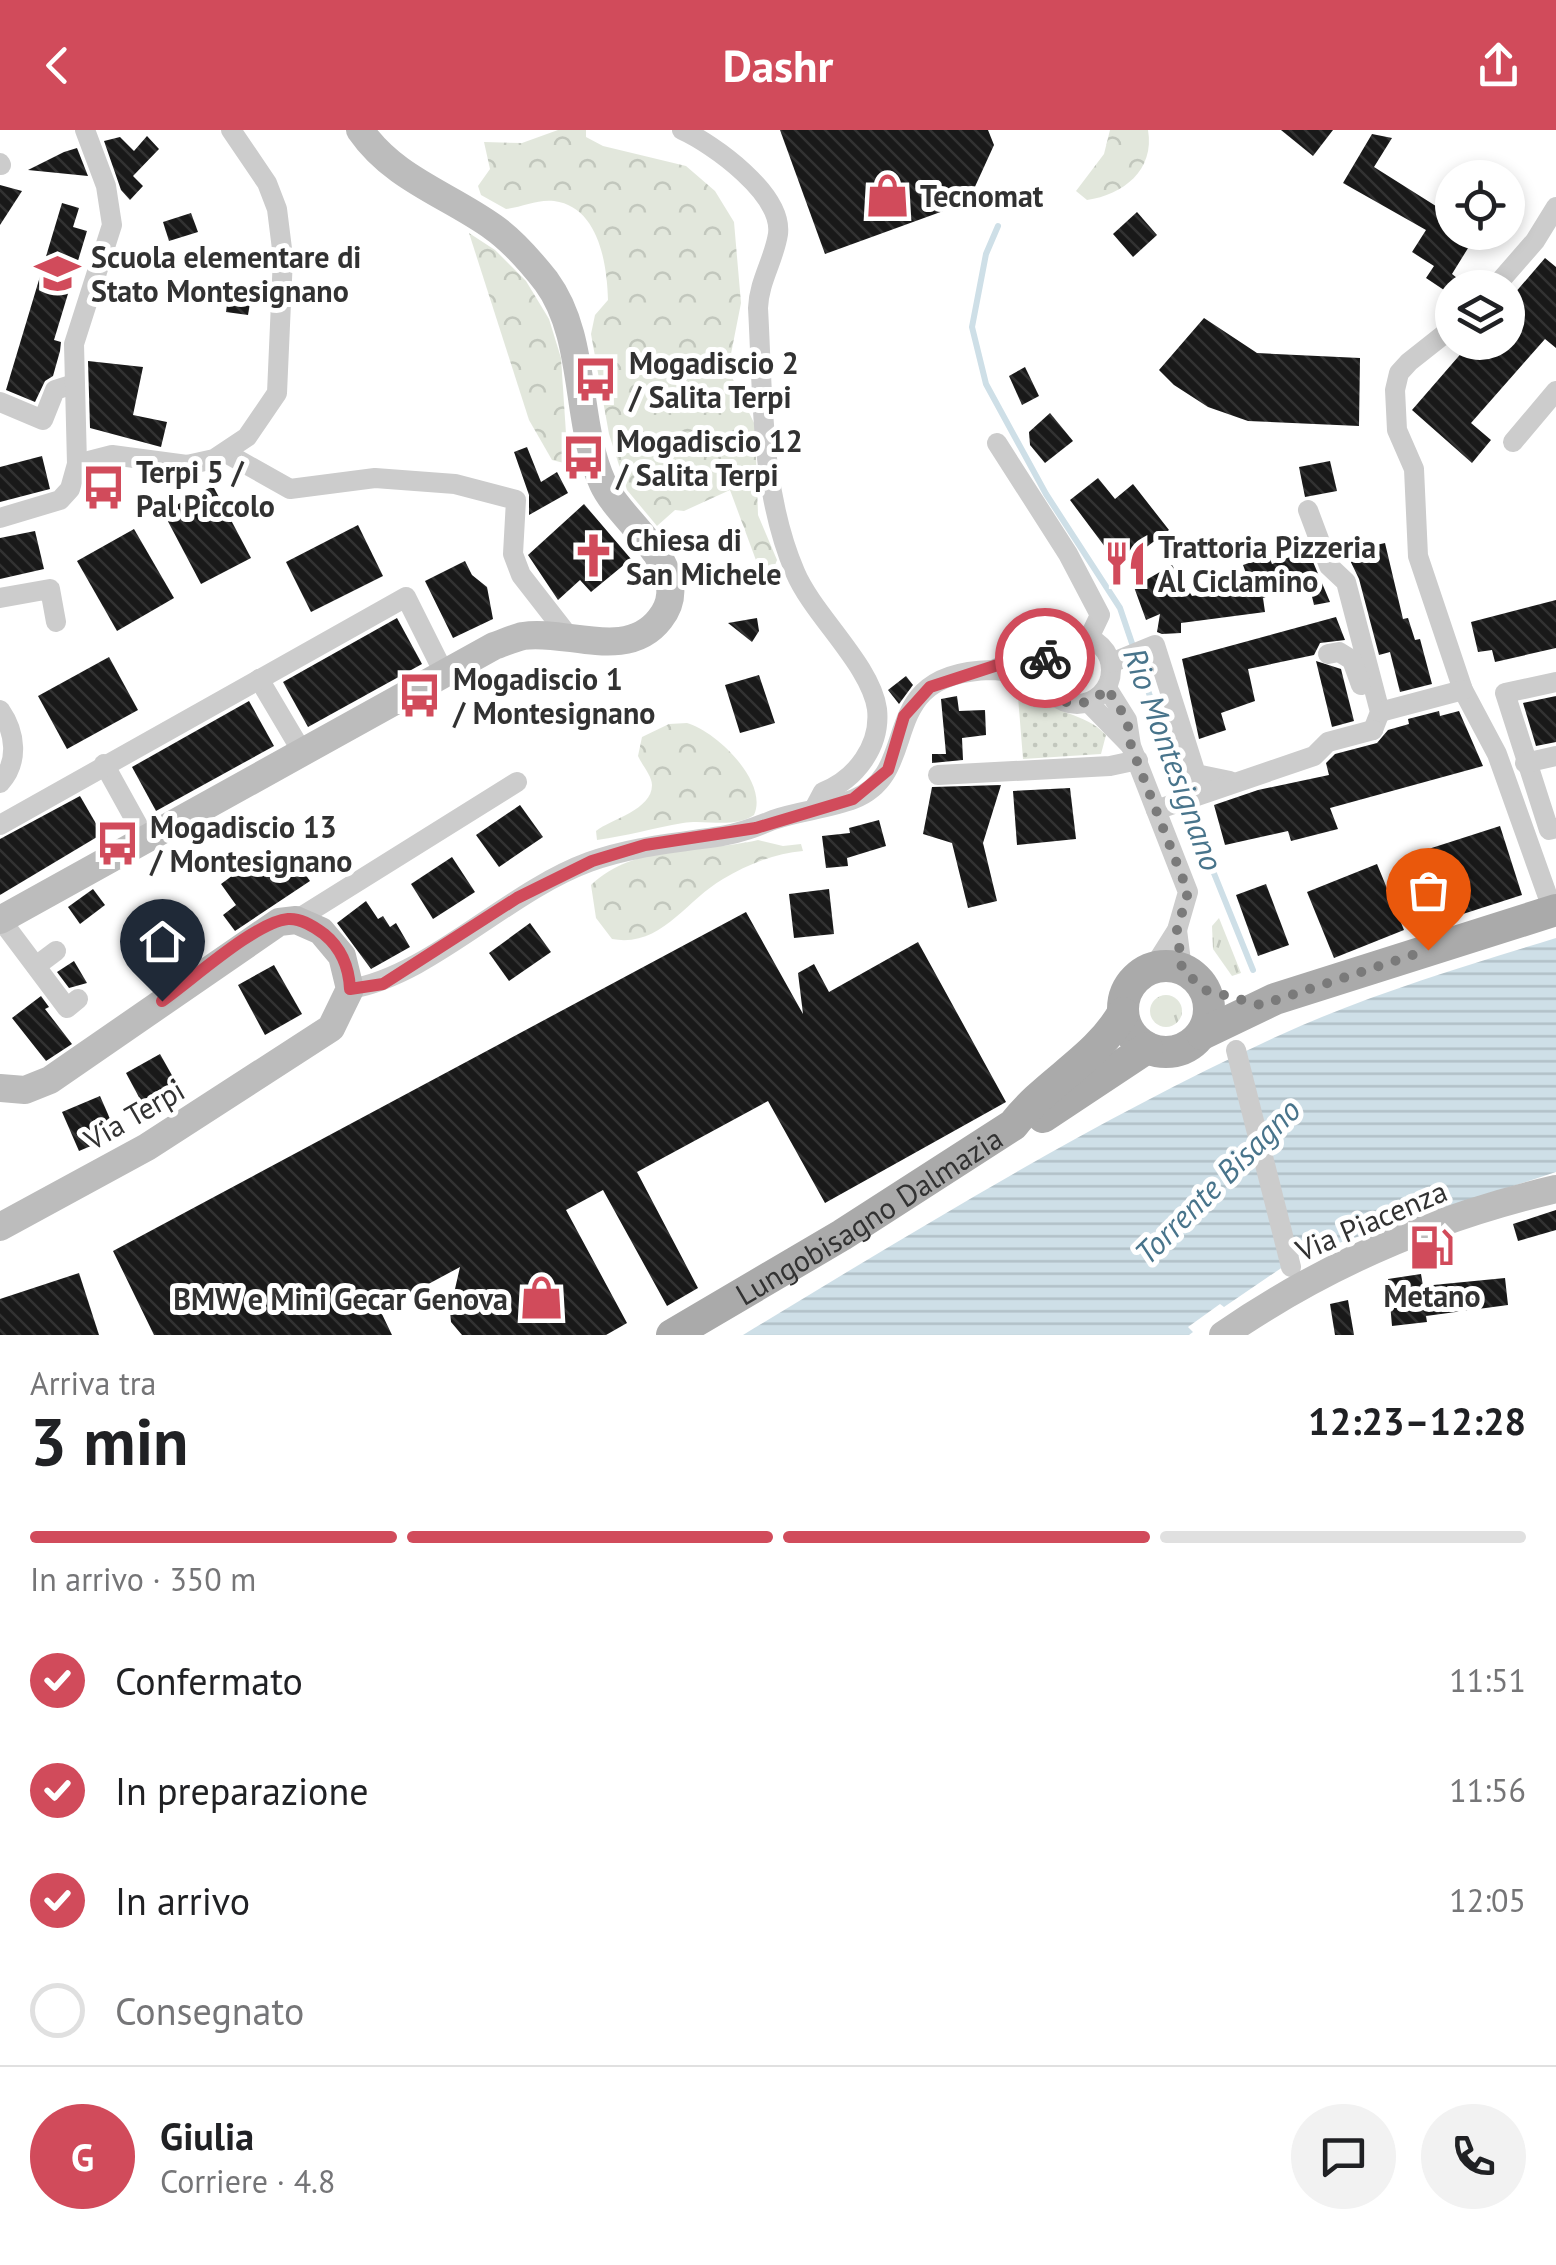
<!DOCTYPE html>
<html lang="it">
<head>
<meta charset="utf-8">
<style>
  :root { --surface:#fff; --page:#f2f2f2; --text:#202124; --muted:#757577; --line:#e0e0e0; --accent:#d14b5b }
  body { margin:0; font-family:"PT Sans",sans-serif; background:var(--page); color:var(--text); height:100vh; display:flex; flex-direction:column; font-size:38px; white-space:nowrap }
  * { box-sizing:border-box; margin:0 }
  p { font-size:32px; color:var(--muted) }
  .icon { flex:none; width:55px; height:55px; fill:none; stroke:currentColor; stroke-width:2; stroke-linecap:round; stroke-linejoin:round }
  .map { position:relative; height:1205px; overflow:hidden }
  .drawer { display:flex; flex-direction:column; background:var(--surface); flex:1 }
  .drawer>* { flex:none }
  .buttons { position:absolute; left:1435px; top:30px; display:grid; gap:20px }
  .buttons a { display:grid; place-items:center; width:90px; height:90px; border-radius:50%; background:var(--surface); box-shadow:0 5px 15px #0003; font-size:50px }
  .pin { position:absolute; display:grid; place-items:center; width:85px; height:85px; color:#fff; margin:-102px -42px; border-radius:50% 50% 50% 0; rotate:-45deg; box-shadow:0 0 10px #0007 }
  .pin .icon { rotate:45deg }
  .courier { position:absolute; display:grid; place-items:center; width:100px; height:100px; margin:-50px; border:8px solid #d14b5b; border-radius:50%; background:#fff; color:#222; box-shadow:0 2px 12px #0007 }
  .headline em { font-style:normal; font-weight:700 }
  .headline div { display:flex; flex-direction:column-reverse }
  .headline { display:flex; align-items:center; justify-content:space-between; height:170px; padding:0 30px }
  h1 { font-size:65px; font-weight:700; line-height:75px }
  .bar { display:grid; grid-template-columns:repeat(4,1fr); gap:15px 10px; align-content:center; height:120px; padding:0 30px }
  .bar i { height:12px; border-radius:8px; background:var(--line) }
  .bar .current { background:var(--accent) }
  .bar p { grid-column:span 4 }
  .line { display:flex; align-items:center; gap:25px; padding:0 30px; border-top:2px solid var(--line) }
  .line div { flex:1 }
  .round { display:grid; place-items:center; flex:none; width:105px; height:105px; border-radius:52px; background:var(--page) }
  ol { padding:0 30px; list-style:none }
  li { display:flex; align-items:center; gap:30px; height:110px }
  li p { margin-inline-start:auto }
  li .icon { padding:10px; border-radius:50%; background:var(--accent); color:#fff; stroke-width:4 }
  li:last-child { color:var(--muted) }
  li i { width:55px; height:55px; border:5px solid var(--line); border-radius:50% }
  header { display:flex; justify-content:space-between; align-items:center; height:130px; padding:0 30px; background:var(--accent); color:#fff; font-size:45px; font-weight:700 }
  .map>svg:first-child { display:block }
  .grass { fill:url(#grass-tufts) }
  .forest { fill:url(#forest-crowns) }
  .park { fill:url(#park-dots) }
  .water { fill:url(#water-rules) }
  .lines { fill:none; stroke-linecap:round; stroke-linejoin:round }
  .stream { stroke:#cedfe7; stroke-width:6 }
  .building { fill:url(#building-back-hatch) }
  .street { stroke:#ccc; stroke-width:20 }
  .secondary { stroke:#bcbcbc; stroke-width:28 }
  .primary { stroke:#aaa; stroke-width:32 }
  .done { stroke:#7a7a7a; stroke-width:10; stroke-dasharray:0 18 }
  .route { stroke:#d14b5b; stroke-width:12 }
  .labels { text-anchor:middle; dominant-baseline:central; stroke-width:10; stroke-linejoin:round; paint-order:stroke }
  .poi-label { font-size:30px; font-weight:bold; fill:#323232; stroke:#fff; text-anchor:start }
  .street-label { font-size:30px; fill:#323232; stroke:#fff }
  .water-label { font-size:32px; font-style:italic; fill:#48748b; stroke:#fff }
</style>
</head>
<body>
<header><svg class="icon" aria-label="back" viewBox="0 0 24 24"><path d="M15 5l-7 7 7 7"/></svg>Dashr<svg class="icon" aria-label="share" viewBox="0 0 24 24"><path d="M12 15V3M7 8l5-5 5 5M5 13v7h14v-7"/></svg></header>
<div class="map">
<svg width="1556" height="1205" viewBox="0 0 1556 1205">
  <defs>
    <pattern id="grass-tufts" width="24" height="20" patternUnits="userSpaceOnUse" patternTransform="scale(2.5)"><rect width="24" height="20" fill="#e2e7dc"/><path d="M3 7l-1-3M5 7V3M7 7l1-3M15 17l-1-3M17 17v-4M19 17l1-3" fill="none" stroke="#c2c7bd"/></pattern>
    <pattern id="forest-crowns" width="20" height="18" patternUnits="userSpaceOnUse" patternTransform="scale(2.5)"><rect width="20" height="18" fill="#e2e7dc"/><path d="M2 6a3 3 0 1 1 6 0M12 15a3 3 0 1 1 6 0" fill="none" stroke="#c2c7bd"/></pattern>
    <pattern id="park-dots" width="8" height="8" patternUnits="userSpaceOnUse" patternTransform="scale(2.5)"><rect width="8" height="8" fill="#e2e7dc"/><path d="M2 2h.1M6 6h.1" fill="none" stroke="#c2c7bd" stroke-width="1.8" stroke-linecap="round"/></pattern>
    <pattern id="water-rules" width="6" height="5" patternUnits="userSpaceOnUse" patternTransform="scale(2.5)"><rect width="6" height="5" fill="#cedfe7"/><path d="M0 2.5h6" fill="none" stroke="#b1c0c7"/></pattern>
    <pattern id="building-back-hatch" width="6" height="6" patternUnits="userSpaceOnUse" patternTransform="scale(2.5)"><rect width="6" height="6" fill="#191919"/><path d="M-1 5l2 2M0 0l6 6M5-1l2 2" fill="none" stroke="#323232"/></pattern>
  </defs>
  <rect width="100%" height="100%" fill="#fff"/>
  <g class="grass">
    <circle cx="1077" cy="540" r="17"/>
    <polygon points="1219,788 1241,843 1232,846 1213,819 1212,796"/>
    <circle cx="1166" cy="881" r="16"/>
  </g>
  <g class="forest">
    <path d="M558 0H586V7L603 16 686 36 715 61 734 92 741 173 728 239 755 295 758 385 777 430 772 443 757 433 730 360 684 381 675 380 657 396 627 360 609 304 591 204 595 185 608 170C607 134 599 77 554 71 538 69 522 77 506 79L481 65 478 56 490 39 484 12 522 13Z"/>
    <path d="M1110 0H1148C1155 40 1123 65 1087 70L1076 61 1104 24Z"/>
    <polygon points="469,103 495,120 526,151 549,189 561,228 568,334 552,330 529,290"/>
    <path d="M687 593C716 601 769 652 754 685 733 699 706 689 683 693 653 698 627 706 597 710L596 701C611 689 652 680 652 655 652 646 642 635 638 626L642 607 669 594Z"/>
    <path d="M758 710 783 716 801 714 803 721C775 723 747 735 723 749 685 771 661 818 612 809L596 788 591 755C636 713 702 723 758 710Z"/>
  </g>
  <path class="park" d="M1017 554 1032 555C1055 589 1083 580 1106 605L1101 624 1023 629Z"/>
  <path class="water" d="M1556 808V1042L1299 1126 1224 1177 1220 1174 1188 1197 1193 1202 1189 1205H743C918 1099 1091 992 1278 906 1367 865 1462 837 1556 808Z"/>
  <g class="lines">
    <polyline class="stream" points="998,96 986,124 972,197 986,254 1046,364 1120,478 1190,684 1253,840"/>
  </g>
  <g class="building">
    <polygon points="780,0 988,0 994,15 968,72 825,124"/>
    <polygon points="1281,0 1333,0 1313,26"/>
    <polygon points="1372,4 1392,8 1374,37 1439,78 1452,57 1452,102 1478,102 1452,144 1457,148 1447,162 1426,148 1434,136 1412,122 1426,100 1343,53"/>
    <polygon points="147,6 159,19 133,46 143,56 130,70 121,60 104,11 120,7 134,21"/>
    <polygon points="77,18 88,46 28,40 64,22"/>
    <polygon points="0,55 22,61 0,95"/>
    <polygon points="62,73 79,78 73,97 87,101 54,210 61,212 60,221 53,246 45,251 35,272 6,260"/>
    <polygon points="1137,82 1157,105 1133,127 1113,104"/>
    <polygon points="191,83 198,102 169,111 163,92"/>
    <polygon points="1545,128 1556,137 1556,218 1545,209 1471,293 1491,310 1472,333 1412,280 1471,212 1508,212 1508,171"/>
    <polygon points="230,152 253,155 248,185 226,182"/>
    <polygon points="1204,188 1257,223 1360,228 1359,296 1248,291 1208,277 1174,255 1159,240"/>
    <polygon points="88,231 143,237 133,285 167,292 161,317 90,298"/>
    <polygon points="1025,237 1039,266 1022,275 1009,246"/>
    <polygon points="1050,283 1073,311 1045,333 1030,315 1029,302"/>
    <polygon points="527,317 541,352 557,342 568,363 529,385 529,365 514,322"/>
    <polygon points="42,326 50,359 0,372 0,337"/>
    <polygon points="1330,331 1337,361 1305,367 1299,337"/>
    <polygon points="1098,348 1115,369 1133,354 1169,400 1120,437 1070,370"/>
    <polygon points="213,356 251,428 201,454 163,382"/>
    <polygon points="584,374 631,429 591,462 580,450 558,470 528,425"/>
    <polygon points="358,395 383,446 311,482 286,432"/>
    <polygon points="134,399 174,468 117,501 77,431"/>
    <polygon points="35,401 44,439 0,449 0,408"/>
    <polygon points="1385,413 1403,489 1408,488 1415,510 1420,509 1432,554 1400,562 1390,522 1379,525 1359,449 1346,422"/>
    <polygon points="1308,420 1330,472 1314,475 1308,450 1263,468 1265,482 1181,493 1181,503 1162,504 1157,502 1160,484 1146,490 1134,457 1172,435 1192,466 1231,460 1231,457 1250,454 1243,435 1269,426 1272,434"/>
    <polygon points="465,431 472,445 487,457 493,489 453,508 425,451"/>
    <polygon points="1556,470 1556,518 1495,532 1492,520 1478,522 1471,492"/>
    <polygon points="1336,487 1345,510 1320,513 1314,525 1248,539 1255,571 1221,583 1226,600 1199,609 1182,529"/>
    <polygon points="397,488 422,534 308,597 283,552"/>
    <polygon points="757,488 759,501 752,512 728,493"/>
    <polygon points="109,527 138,580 67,619 38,566"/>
    <polygon points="1316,531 1341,539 1354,591 1332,597"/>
    <polygon points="759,545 775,593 740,603 725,555"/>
    <polygon points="906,546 913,555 899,574 888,560"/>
    <polygon points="957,566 959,581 985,580 986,605 962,608 963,630 932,633 932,624 946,624 941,569"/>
    <polygon points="1556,566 1556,612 1536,616 1523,573"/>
    <polygon points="249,571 274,616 156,681 132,637"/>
    <polygon points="1439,581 1440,586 1459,581 1483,636 1330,678 1338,699 1291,711 1288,701 1225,715 1214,675 1258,660 1329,645 1326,633 1335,624 1377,613 1388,600 1409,594 1408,589"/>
    <polygon points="1001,655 983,713 997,771 968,778 952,713 923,704 932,657"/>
    <polygon points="1070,658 1076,709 1017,715 1013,661"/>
    <polygon points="80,666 102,704 0,765 0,709"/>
    <polygon points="520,675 543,707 499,737 476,705"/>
    <polygon points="879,690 886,716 847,728 848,736 826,738 822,706 850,703 849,698"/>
    <polygon points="1500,696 1522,765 1438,792 1416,723"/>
    <polygon points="259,726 274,746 294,729 310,751 235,801 223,785 236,775 221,754"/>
    <polygon points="452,727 475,762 433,789 411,754"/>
    <polygon points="1377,734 1404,800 1334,828 1307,762"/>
    <polygon points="1266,754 1289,815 1258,826 1236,765"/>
    <polygon points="93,759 105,775 80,794 68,777"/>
    <polygon points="829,759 834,804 794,808 789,764"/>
    <polygon points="366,771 378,789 383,786 390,797 396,793 410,817 371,839 337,793"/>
    <polygon points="746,782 803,884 798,843 814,834 829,862 918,812 1006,972 825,1073 768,971 637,1042 698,1158 667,1176 603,1060 566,1080 627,1193 606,1205 462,1205 451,1192 450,1181 460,1137 380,1180 392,1205 154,1205 113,1121"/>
    <polygon points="530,793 551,822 509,851 489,823"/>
    <polygon points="74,831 87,853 69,858 57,842"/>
    <polygon points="274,835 302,884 265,905 238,855"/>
    <polygon points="41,866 49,877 45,879 72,914 46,931 12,888"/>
    <polygon points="160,924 183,965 148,984 126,943"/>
    <polygon points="100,966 117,1005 79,1021 62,982"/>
    <polygon points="1556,1080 1556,1100 1518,1111 1513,1094"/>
    <polygon points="79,1143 99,1205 0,1205 0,1169"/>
    <polygon points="1421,1144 1423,1156 1505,1148 1508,1175 1426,1186 1427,1192 1392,1196 1388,1149"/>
    <polygon points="1348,1170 1354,1205 1335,1205 1330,1174"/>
  </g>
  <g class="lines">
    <g class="street">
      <path d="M682 0C713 14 783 64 778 104 774 130 759 151 758 178 763 265 760 360 795 442 813 485 871 535 877 579 881 616 856 649 823 662L814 679"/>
      <polyline points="0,33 1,35"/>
      <polyline points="1494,158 1535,111 1556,77"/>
      <polyline points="1452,198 1409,232 1399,243 1395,260 1397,300 1414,339 1418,426 1463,560 1497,624 1553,781"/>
      <polyline points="0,272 43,290 55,260 74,254"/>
      <polyline points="1513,312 1556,261"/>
      <polyline points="997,313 1068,424 1100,485 1089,508"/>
      <polyline points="226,323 290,359 375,348 455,354 516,370 513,424 521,445 570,508"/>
      <polyline points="77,334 112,325 187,335 214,329 247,307 277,263 283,127 277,79 267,53 231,0"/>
      <polyline points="1308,380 1329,436 1346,452 1380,582 1373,600"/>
      <polyline points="0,388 60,370 70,359 77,334 74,214 112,95 106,56 85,0"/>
      <polyline points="0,468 50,459 56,492"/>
      <circle cx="1077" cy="540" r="34"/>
      <polyline points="1328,524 1339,522 1352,530 1361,555"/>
      <polyline points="1111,533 1155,515 1196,644 1230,651"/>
      <polyline points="993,540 1019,528 1045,527"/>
      <polyline points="259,549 301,620"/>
      <polyline points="1556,552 1505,563 1549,700 1556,698"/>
      <polyline points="1107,558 1127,590 1131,616 1188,762 1177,800 1153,838"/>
      <polyline points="1089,573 1131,616"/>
      <path d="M0 580C16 603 19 632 0 653"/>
      <polyline points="1380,582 1463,560"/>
      <polyline points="1525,633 1556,626"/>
      <polyline points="104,634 145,708"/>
      <polyline points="938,645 1110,636 1138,630"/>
      <polyline points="1156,680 1314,626 1328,612 1373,600"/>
      <polyline points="0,695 406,467 444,543"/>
      <polyline points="1,790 67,878 78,869"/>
      <polyline points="296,790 517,652"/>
      <polyline points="1177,800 1182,839"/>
      <polyline points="36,836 56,821"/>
      <path d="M350 859C430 846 507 762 589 732 633 716 677 713 722 706 741 703 756 697 773 690 799 681 828 679 854 669 925 641 871 543 991 540 1007 540 1026 546 1043 548"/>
      <polyline points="1236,920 1291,1137"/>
    </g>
    <g class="secondary">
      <path d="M0 790 494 516C503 513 514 508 523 506 566 499 627 532 660 489 698 441 620 392 603 354 574 291 588 208 546 151 531 132 513 111 493 97 447 64 394 49 360 0"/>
      <polyline points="0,958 25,960 50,950 279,792 296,790 321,801 342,826 350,859 331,898 147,1017 0,1097"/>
      <path d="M1223 1205C1324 1135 1436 1087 1556 1059"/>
    </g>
    <g class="primary">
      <circle cx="1166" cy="879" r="43"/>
      <polyline points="1202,904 1275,869 1556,780"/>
      <polyline points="1043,987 1147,918"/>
      <path id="s1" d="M672 1205 842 1105 1013 995C1046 952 1096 930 1123 883"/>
    </g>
  </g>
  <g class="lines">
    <path class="done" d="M1045 528C1035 570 1080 589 1107 558L1127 590 1131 616 1188 762 1177 800 1182 839 1205 860 1261 875 1428 820"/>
    <path class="route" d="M162 871C191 851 255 792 288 789 300 788 315 797 324 804 341 818 349 837 350 859L383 854 517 768 592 731 645 715 756 698 853 669 888 640 904 586 930 557 1019 528H1045"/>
  </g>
  <defs>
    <symbol id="shop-bare" viewBox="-9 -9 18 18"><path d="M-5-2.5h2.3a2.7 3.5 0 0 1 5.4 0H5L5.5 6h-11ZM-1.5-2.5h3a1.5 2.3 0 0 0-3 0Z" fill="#d14b5b" stroke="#fff" stroke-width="2.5" paint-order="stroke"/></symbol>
    <symbol id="school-bare" viewBox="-9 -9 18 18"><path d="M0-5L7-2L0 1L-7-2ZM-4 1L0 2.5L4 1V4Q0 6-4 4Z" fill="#d14b5b" stroke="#fff" stroke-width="2.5" paint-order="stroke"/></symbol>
    <symbol id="bus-bare" viewBox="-9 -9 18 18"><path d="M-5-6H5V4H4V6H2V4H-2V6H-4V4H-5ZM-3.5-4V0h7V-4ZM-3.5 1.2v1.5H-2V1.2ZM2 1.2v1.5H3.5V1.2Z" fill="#d14b5b" stroke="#fff" stroke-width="2.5" paint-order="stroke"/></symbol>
    <symbol id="church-bare" viewBox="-9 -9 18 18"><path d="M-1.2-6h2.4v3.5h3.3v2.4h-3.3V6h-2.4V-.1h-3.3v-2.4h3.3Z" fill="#d14b5b" stroke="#fff" stroke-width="2.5" paint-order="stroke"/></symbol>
    <symbol id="restaurant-bare" viewBox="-9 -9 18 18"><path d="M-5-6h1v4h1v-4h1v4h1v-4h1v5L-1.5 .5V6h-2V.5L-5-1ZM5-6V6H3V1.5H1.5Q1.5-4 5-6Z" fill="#d14b5b" stroke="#fff" stroke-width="2.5" paint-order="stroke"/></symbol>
    <symbol id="fuel-bare" viewBox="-9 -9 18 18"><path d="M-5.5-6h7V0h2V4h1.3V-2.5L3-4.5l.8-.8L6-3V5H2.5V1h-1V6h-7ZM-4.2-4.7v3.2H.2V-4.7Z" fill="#d14b5b" stroke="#fff" stroke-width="2.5" paint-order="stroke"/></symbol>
  </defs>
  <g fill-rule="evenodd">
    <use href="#shop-bare" x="856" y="34" width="63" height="63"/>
    <use href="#school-bare" x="26" y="112" width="63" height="63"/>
    <use href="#bus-bare" x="564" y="218" width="63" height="63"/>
    <use href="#bus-bare" x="552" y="296" width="63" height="63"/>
    <use href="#bus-bare" x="72" y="326" width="63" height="63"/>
    <use href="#church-bare" x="562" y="394" width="63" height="63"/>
    <use href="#restaurant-bare" x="1094" y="402" width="63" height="63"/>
    <use href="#bus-bare" x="388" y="534" width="63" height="63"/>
    <use href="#bus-bare" x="86" y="682" width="63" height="63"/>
    <use href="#fuel-bare" x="1400" y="1086" width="63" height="63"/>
    <use href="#shop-bare" x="510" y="1136" width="63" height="63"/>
  </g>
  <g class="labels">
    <g class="poi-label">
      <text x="920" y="65">Tecnomat</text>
      <text x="91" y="126">Scuola elementare di<tspan x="91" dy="34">Stato Montesignano</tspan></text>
      <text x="629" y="232">Mogadiscio 2<tspan x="629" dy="34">/ Salita Terpi</tspan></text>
      <text x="616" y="310">Mogadiscio 12<tspan x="616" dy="34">/ Salita Terpi</tspan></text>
      <text x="136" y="341">Terpi 5 /<tspan x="136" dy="34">Pal Piccolo</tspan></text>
      <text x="626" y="409">Chiesa di<tspan x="626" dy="34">San Michele</tspan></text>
      <text x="1158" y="416">Trattoria Pizzeria<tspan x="1158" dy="34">Al Ciclamino</tspan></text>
      <text x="453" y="548">Mogadiscio 1<tspan x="453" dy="34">/ Montesignano</tspan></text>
      <text x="150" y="696">Mogadiscio 13<tspan x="150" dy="34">/ Montesignano</tspan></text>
      <text x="1432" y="1165" text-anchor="middle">Metano</text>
      <text x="508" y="1168" text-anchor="end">BMW e Mini Gecar Genova</text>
    </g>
    <g class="street-label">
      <text transform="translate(134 984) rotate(-30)">Via Terpi</text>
      <text stroke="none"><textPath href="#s1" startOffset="230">Lungobisagno Dalmazia</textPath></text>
      <text transform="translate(1371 1090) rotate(-23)">Via Piacenza</text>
    </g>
    <g class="water-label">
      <text transform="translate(1174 629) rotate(70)">Rio Montesignano</text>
      <text transform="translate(1217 1051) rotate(-45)">Torrente Bisagno</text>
    </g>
  </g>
</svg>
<div class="buttons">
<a><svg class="icon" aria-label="locate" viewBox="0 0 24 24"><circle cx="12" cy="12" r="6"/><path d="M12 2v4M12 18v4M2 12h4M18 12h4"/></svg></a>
<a><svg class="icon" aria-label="layers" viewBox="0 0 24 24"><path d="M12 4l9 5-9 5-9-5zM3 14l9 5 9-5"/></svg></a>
</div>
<div class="pin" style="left:1428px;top:820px;background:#ea580c"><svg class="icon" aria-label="bag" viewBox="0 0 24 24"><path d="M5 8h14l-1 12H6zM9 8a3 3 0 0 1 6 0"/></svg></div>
<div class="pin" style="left:162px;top:871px;background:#1f2937"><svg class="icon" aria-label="home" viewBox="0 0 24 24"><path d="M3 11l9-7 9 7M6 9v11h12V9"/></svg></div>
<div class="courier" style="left:1045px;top:528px"><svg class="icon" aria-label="bike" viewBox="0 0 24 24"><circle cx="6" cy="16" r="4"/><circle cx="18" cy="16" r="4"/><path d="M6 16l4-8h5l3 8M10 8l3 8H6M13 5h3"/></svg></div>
</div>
<section class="drawer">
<div class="headline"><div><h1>3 min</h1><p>Arriva tra</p></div><em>12:23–12:28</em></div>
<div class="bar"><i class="current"></i><i class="current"></i><i class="current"></i><i></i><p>In arrivo · 350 m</p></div>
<ol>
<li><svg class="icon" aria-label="check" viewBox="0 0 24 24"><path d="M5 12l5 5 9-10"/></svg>Confermato<p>11:51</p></li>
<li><svg class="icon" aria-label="check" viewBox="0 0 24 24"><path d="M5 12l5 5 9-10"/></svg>In preparazione<p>11:56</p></li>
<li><svg class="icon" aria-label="check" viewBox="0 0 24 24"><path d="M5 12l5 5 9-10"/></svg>In arrivo<p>12:05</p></li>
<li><i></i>Consegnato</li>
</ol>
<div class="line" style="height:180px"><b class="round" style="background:var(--accent);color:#fff">G</b><div><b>Giulia</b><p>Corriere · 4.8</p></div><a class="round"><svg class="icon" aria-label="chat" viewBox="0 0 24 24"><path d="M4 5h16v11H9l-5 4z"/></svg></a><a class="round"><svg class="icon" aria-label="phone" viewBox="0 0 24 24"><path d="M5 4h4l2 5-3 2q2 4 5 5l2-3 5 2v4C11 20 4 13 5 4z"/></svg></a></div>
</section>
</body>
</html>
